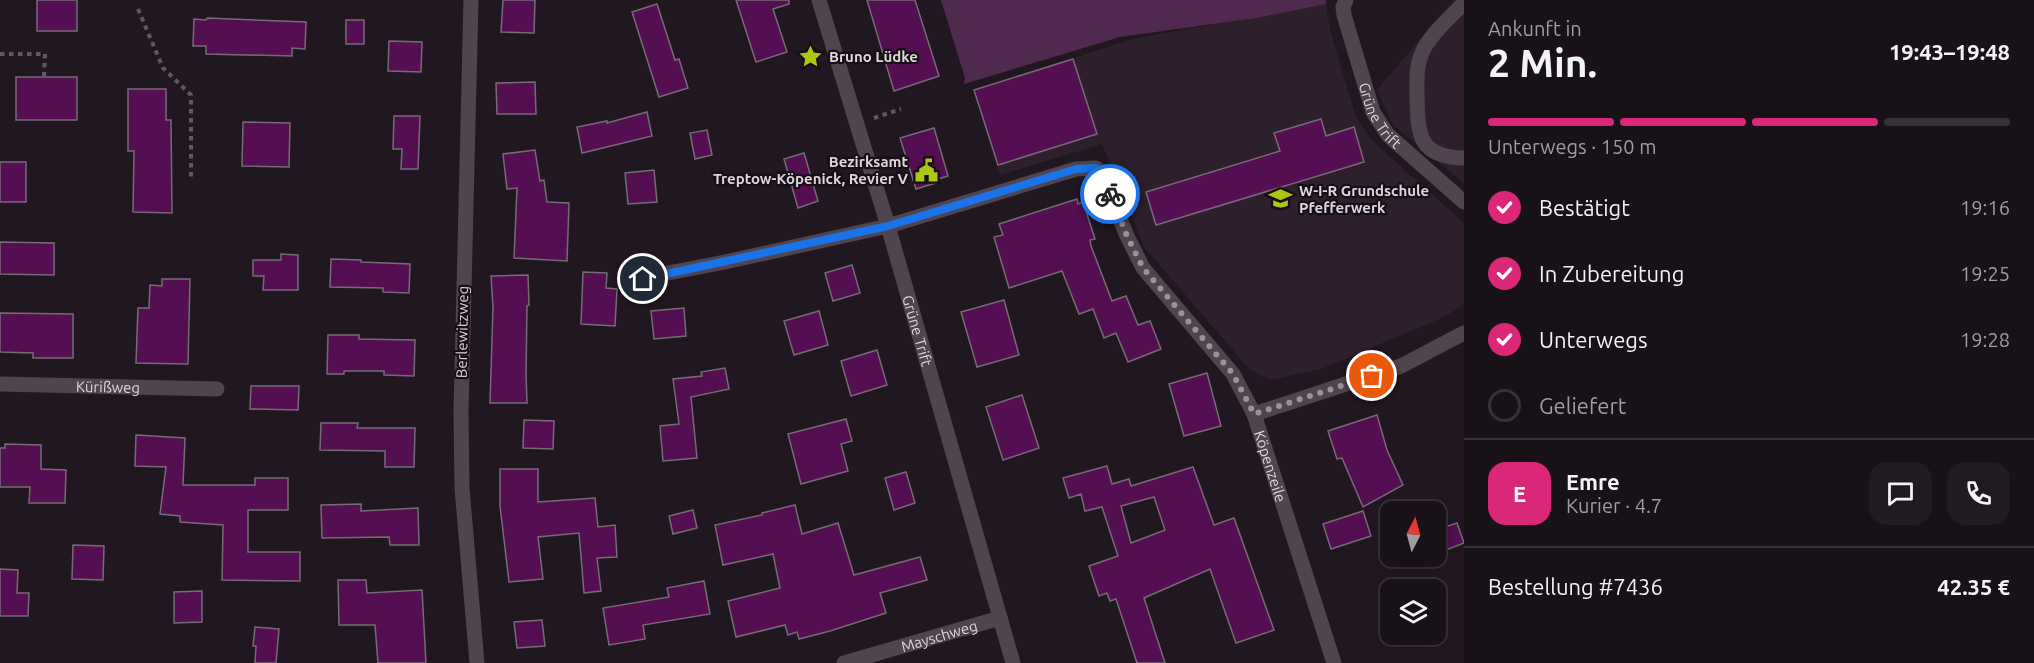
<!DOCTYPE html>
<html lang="de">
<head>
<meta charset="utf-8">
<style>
  :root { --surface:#191118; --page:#221a21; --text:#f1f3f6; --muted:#9f9da2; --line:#373137; --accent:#db2777 }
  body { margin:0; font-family:Ubuntu,sans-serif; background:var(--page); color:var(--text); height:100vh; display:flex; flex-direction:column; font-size:22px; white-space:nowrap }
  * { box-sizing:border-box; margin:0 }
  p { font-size:20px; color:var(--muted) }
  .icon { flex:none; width:33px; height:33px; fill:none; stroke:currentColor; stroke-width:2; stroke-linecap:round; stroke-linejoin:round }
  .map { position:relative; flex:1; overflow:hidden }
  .side { display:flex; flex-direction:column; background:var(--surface); width:570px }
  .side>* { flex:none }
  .needle { width:39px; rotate:6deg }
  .controls { position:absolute; left:1380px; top:501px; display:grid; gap:12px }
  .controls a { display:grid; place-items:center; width:66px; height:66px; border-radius:12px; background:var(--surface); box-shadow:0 3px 15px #0003,0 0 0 2px var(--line); font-size:30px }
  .pin { position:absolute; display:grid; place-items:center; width:51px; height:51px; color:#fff; margin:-26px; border:3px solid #fff; border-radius:50%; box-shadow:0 2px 6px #0007 }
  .courier { position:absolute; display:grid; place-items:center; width:60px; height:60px; margin:-30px; border:4px solid #1a73e8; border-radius:50%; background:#fff; color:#222; box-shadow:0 2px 8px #0007 }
  .summary em { font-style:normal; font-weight:700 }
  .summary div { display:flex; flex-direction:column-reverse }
  .summary { display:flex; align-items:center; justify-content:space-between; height:102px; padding:0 24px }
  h1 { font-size:39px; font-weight:700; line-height:45px }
  .bar { display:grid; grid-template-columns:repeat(4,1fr); gap:9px 6px; align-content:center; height:72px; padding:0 24px }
  .bar i { height:8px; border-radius:4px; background:var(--line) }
  .bar .selected { background:var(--accent) }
  .bar p { grid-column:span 4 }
  .line { display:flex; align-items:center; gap:15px; padding:0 24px; border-top:2px solid var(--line) }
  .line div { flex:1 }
  .round { display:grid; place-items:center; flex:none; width:63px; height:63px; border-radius:18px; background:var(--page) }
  ol { padding:0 24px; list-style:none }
  li { display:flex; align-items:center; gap:18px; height:66px }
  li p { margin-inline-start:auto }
  li .icon { padding:6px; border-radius:50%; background:var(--accent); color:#fff; stroke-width:4 }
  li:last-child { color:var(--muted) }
  li i { width:33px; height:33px; border:3px solid var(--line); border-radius:50% }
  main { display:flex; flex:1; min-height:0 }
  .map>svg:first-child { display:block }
  .built { fill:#2d1f2c }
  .green { fill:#50294e }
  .building { fill:#530f52; stroke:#766b75; stroke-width:1.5; fill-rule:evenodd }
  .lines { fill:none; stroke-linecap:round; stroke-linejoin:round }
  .path { stroke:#615860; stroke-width:4; stroke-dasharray:4.5 4.5; stroke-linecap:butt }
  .minor { stroke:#50454f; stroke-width:15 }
  .done { stroke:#9b939a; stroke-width:6; stroke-dasharray:0 10.8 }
  .route { stroke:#1a73e8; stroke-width:8 }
  .labels { text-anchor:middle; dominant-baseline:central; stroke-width:4.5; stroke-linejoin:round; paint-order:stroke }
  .poi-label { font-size:15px; font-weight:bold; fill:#dcd6dc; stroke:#170e17; text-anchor:start }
  .street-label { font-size:15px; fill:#dcd6dc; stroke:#170e17 }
</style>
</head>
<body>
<main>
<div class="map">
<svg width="1464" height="663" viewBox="0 0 1464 663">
  <rect width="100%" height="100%" fill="#211720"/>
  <g class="built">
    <polygon points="1453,0 1464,0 1464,183 1393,125 1377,90"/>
    <polygon points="1326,4 1330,29 1355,114 1366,133 1380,148 1464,223 1464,304 1446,316 1324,368 1271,380 1250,370 1144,247 1102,144 1000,175 974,90 1132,39"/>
  </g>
  <polygon class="green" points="941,0 1326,0 1326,4 1256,18 1120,37 964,84 965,78"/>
  <g class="building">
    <rect x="37" y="0" width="40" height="31"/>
    <polygon points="503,0 535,0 534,33 501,32"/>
    <polygon points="736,0 789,0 789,4 773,9 787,52 756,62"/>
    <polygon points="867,0 915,0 939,76 894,91"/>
    <polygon points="657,4 675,60 679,59 688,88 659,97 632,12"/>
    <polygon points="207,18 306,22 305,49 292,48 292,56 206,54 206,46 193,46 194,19 206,20"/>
    <rect x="346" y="20" width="18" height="24"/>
    <polygon points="389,41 422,42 421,72 388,71"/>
    <polygon points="1073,59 1097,134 998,165 974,90"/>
    <rect x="16" y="77" width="61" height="43"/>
    <polygon points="535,82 536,114 497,114 496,83"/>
    <polygon points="128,89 166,89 166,120 171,120 172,213 133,212 134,151 128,151"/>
    <polygon points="647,112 652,136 582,153 577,127 607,121 607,123"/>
    <polygon points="394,116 420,116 418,169 401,169 402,149 393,149"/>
    <polygon points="1321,119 1326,136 1354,127 1364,162 1156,225 1146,192 1280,151 1274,133"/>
    <polygon points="243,122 290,123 289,167 242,166"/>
    <polygon points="934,128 948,176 935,180 936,183 916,189 900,138"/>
    <polygon points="707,130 712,155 695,159 690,133"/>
    <polygon points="535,150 540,181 544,180 547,202 569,203 567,261 514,258 517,188 507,189 503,154"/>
    <polygon points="804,153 818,201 798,208 784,159"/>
    <rect x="0" y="162" width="26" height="40"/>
    <polygon points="654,170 657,202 628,204 625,173"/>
    <polygon points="1077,199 1078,204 1083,202 1095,239 1090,240 1091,246 1112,301 1126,296 1138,325 1150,321 1161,349 1128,362 1116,333 1104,338 1093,309 1079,314 1062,271 1009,288 994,237 1003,235 999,224"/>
    <polygon points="0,242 54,243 54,275 0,274"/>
    <polygon points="281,254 298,255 298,290 263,290 264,276 253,276 253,260 281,260"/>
    <polygon points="331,259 361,260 361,262 410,264 409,293 383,292 383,288 330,287"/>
    <polygon points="852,265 860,293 833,301 825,273"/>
    <polygon points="583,272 607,273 606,288 617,289 615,326 581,324"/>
    <polygon points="528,275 529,305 527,306 526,374 527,403 490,403 493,307 491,276"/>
    <polygon points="162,279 190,279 188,364 136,363 138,308 149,308 150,285 162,286"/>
    <polygon points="1004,300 1019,355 977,367 961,312"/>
    <polygon points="684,308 686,336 654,339 651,311"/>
    <polygon points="819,311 828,345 794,355 784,321"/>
    <polygon points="0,313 73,314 73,358 33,358 33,353 0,352"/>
    <polygon points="328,335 359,335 359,339 415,340 414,376 384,375 384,371 344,371 344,374 327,374"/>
    <polygon points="877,350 887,385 851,396 841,361"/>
    <polygon points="725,368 729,389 691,397 697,458 663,461 660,426 679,424 673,379 702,376 701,372"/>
    <polygon points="1207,373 1221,426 1184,436 1169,384"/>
    <polygon points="251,386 299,386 298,410 250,409"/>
    <polygon points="1022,395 1039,448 1003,460 986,407"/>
    <polygon points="1377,415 1387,450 1403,485 1363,507 1342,458 1337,459 1328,431"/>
    <polygon points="846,419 852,441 841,444 848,471 801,484 788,434"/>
    <polygon points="524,420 554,421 553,449 523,448"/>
    <polygon points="321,423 358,423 357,428 415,428 414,467 385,467 385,451 320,450"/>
    <polygon points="136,435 185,438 183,485 255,485 255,478 288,478 288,510 248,510 248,552 300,552 300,581 222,580 223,525 180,522 180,516 160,514 166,467 135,466"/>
    <polygon points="5,444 41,445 41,469 66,470 65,503 29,503 30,487 0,487 0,448 5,448"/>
    <path d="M1107 466 1112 484 1129 479 1131 486 1193 467 1214 525 1234 518 1274 630 1236 643 1210 569 1144 598 1165 663H1137L1116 599 1110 601 1107 593 1099 596 1089 566 1118 556 1102 507 1085 511 1081 494 1069 498 1063 478ZM1154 497 1165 530 1131 543 1121 506Z"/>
    <polygon points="500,469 538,469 538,502 595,498 598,527 615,525 617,557 597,558 601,591 584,593 579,533 538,537 543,579 509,582 500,506"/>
    <polygon points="906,472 915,503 894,510 885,478"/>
    <polygon points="361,504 361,511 418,508 419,545 390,545 389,537 322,538 321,505"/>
    <polygon points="795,505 802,534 838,523 854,575 920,557 927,580 880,593 886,613 830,631 799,639 797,632 788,635 785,625 736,637 728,601 780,588 773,554 723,565 715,525 762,515 762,513"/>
    <polygon points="693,510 697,528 673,534 669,516"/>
    <polygon points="1363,511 1371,536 1331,549 1323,524"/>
    <polygon points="1457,523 1464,543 1436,554 1436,530"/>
    <polygon points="73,545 104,546 103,580 72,579"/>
    <polygon points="0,569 18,570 17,593 29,593 28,616 0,616"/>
    <polygon points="338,580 366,580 367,593 422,590 426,663 378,663 375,625 339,625"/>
    <polygon points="704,581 710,614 643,625 645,639 609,645 603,608 669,597 667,588"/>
    <polygon points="202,591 202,622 174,623 174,592"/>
    <polygon points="542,620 545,646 517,648 514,622"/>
    <polygon points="255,627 279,629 276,663 255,663 256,646 253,646"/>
  </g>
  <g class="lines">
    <g class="path">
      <polyline points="138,9 163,68 191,95 191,177"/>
      <polyline points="0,54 45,54 44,77"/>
      <polyline points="874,118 901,109"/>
    </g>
    <g class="minor">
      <polyline points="471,0 461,412 462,488 477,663"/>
      <path id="s1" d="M819 0 888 226 1013 663"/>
      <path id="s2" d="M1346 0 1343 7 1344 15 1373 112 1388 135 1464 202"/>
      <path d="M1464 3C1452 16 1428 36 1422 53 1416 66 1417 80 1417 95 1418 133 1417 157 1464 158"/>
      <path id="s3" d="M632 280 725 262 888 226 1076 169 1096 168 1102 175 1127 236 1143 268 1233 374 1254 414 1334 663"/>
      <path id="s4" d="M0 384 217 389"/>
      <polyline points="1254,414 1401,366 1464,333"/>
      <path id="s5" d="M844 663 1000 618"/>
    </g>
  </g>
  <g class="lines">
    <polyline class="done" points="1110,194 1127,236 1143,268 1233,374 1254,414 1372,376"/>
    <polyline class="route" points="643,279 888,226 1076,169 1096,168 1102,175 1110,194"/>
  </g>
  <defs>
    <symbol id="sight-bare" viewBox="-9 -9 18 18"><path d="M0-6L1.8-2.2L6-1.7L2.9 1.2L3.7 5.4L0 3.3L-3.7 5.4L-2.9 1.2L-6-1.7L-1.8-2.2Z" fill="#acc613" stroke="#170e17" stroke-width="2.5" paint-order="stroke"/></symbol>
    <symbol id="civic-bare" viewBox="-9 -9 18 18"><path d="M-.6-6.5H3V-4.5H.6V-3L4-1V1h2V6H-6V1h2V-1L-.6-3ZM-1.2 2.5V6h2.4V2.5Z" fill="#acc613" stroke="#170e17" stroke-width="2.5" paint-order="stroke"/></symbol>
    <symbol id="school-bare" viewBox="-9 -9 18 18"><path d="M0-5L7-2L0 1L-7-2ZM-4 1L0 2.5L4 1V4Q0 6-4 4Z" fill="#acc613" stroke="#170e17" stroke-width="2.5" paint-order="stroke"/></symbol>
  </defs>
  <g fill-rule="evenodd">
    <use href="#sight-bare" x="794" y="40" width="33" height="33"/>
    <use href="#civic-bare" x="910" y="154" width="33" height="33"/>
    <use href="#school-bare" x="1264" y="182" width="33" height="33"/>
  </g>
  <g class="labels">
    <g class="poi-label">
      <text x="829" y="56">Bruno Lüdke</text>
      <text x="908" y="161" text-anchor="end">Bezirksamt<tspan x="908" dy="17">Treptow-Köpenick, Revier V</tspan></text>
      <text x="1299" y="190">W-I-R Grundschule<tspan x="1299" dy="17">Pfefferwerk</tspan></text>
    </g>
    <g class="street-label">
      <text stroke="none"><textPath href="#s2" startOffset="123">Grüne Trift</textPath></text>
      <text stroke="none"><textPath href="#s1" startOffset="345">Grüne Trift</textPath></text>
      <text transform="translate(462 332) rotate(-89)">Berlewitzweg</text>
      <text stroke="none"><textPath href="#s4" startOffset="108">Kürißweg</textPath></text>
      <text stroke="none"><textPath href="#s3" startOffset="828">Köpenzeile</textPath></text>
      <text stroke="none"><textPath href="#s5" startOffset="99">Mayschweg</textPath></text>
    </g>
  </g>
</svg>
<div class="controls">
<a><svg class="needle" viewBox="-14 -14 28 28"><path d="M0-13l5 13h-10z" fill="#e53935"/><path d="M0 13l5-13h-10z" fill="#9f9da2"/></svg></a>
<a><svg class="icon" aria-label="layers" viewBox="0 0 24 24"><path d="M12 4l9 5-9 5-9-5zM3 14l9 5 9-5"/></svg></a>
</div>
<div class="pin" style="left:1372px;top:376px;background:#ea580c"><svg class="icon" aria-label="bag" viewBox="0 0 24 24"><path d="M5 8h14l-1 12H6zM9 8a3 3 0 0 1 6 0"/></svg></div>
<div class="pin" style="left:643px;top:279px;background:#1f2937"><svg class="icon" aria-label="home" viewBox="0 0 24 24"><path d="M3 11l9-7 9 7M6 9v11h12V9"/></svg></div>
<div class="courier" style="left:1110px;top:194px"><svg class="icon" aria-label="bike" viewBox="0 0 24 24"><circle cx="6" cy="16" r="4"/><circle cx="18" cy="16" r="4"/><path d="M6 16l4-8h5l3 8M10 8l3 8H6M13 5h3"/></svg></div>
</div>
<section class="side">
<div class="summary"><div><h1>2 Min.</h1><p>Ankunft in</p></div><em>19:43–19:48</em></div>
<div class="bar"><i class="selected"></i><i class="selected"></i><i class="selected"></i><i></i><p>Unterwegs · 150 m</p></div>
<ol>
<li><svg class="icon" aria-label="check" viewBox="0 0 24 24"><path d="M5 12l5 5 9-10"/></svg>Bestätigt<p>19:16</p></li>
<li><svg class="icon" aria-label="check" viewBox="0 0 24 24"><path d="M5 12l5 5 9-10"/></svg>In Zubereitung<p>19:25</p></li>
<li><svg class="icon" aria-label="check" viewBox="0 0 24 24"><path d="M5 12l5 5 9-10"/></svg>Unterwegs<p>19:28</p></li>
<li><i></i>Geliefert</li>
</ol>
<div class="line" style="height:108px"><b class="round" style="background:var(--accent);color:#fff">E</b><div><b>Emre</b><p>Kurier · 4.7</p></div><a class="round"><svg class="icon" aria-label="chat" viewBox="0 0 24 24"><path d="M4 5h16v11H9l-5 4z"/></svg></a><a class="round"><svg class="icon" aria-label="phone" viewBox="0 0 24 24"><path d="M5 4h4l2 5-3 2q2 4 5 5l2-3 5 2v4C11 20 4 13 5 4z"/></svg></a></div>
<div class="line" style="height:78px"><div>Bestellung #7436</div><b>42.35 €</b></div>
</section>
</main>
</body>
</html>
